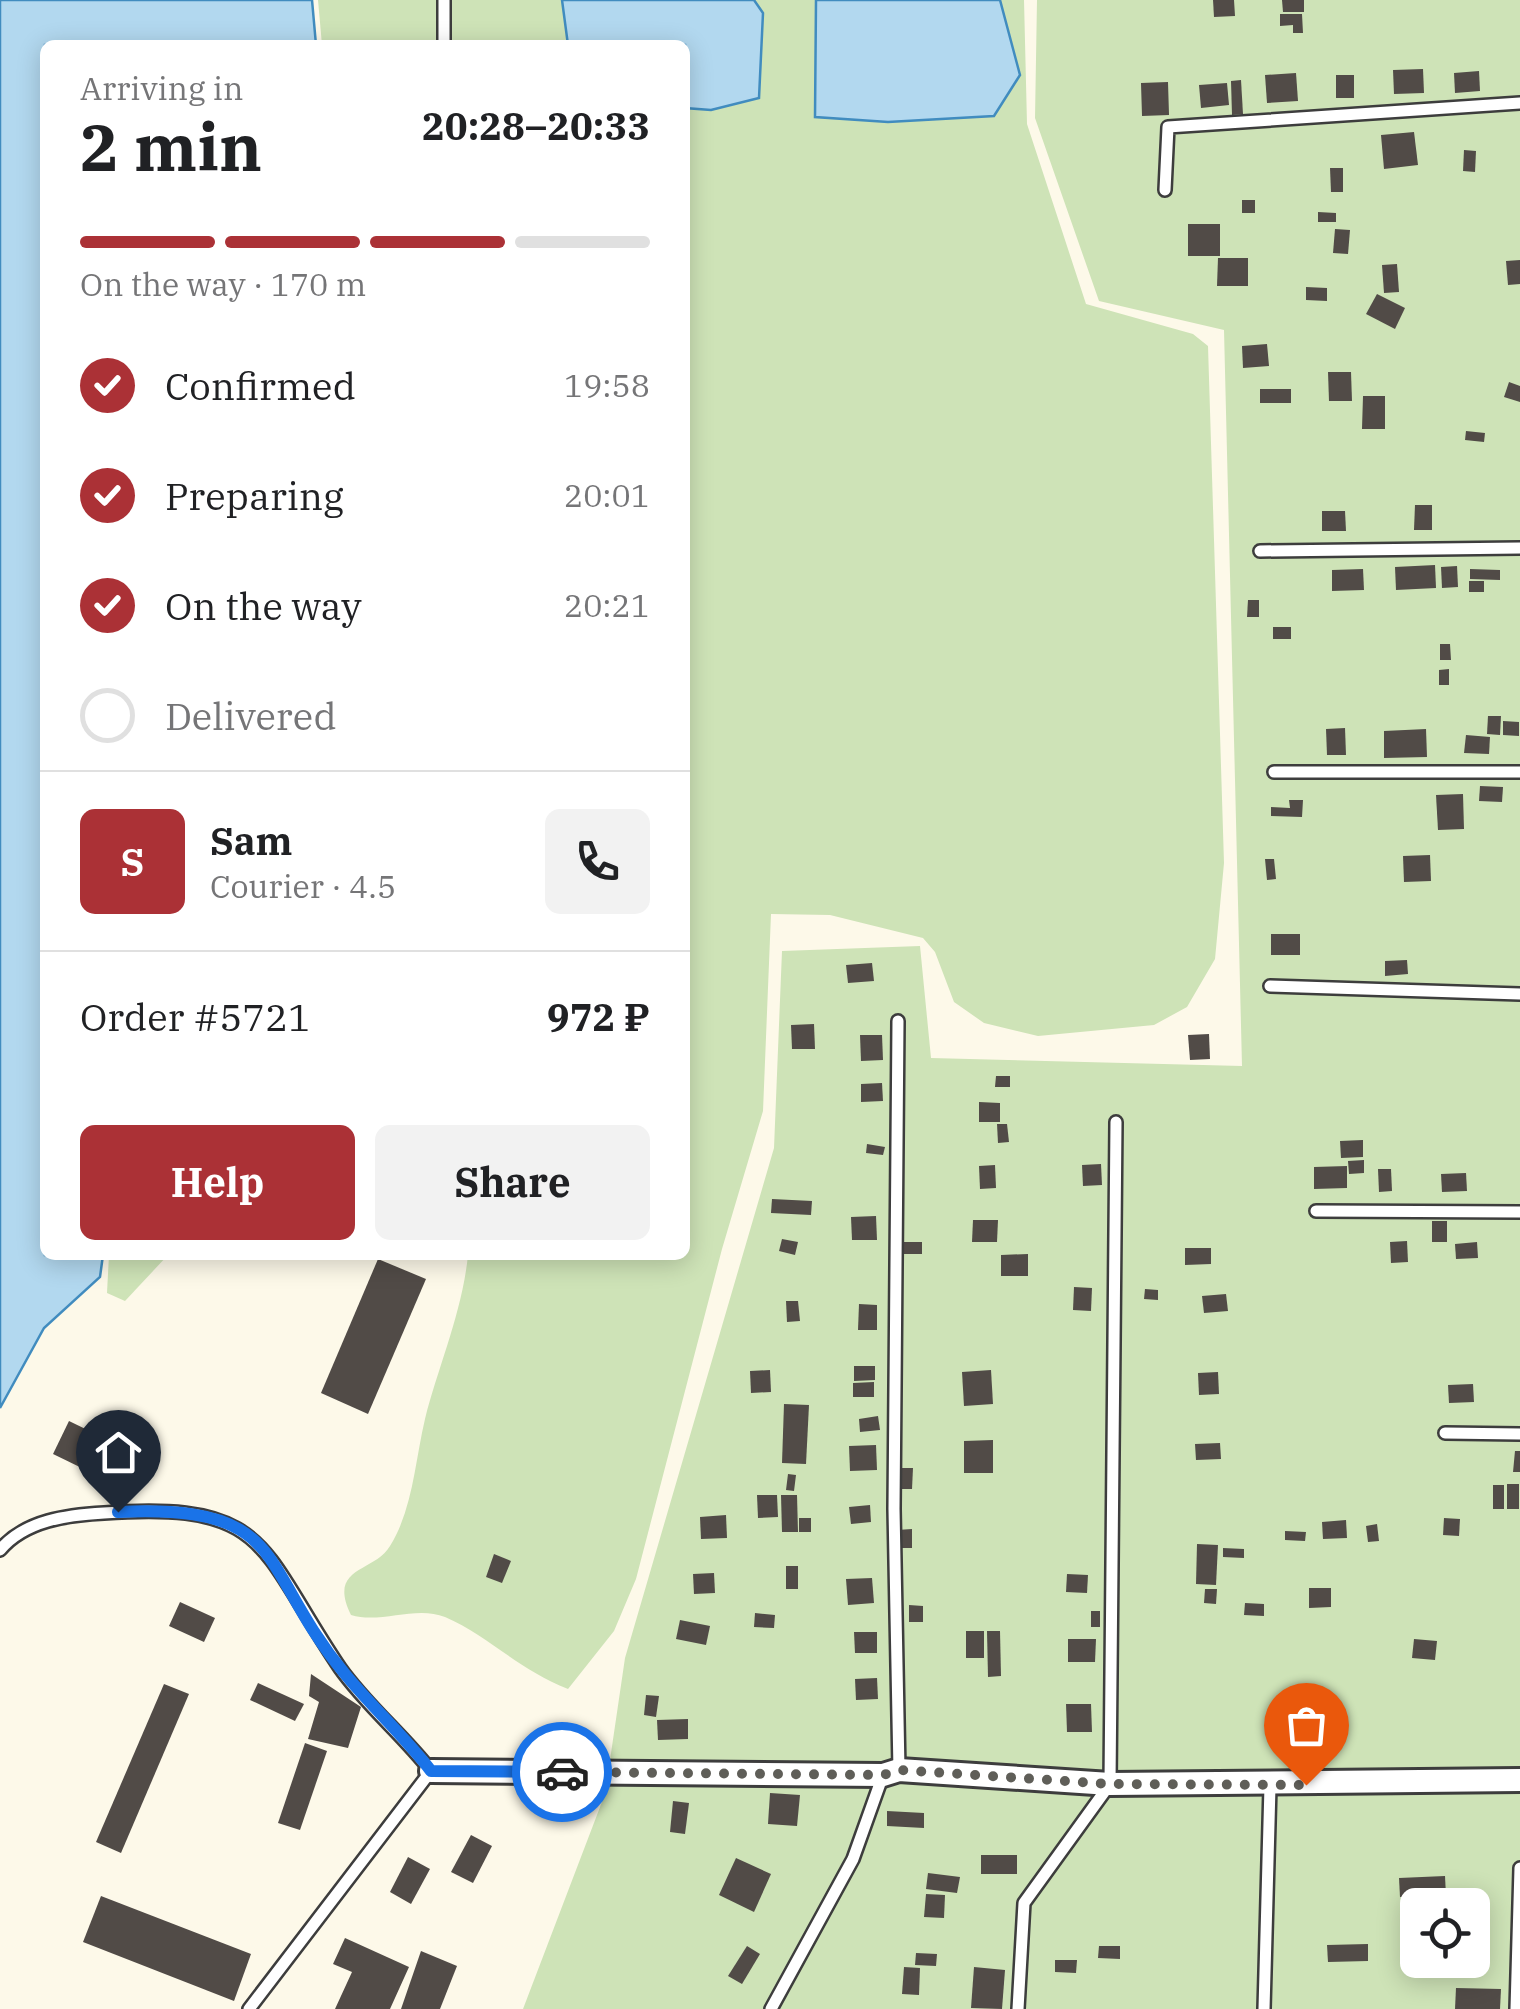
<!DOCTYPE html>
<html lang="en">
<head>
<meta charset="utf-8">
<style>
  :root { --surface:#fff; --page:#f2f2f2; --text:#202124; --muted:#757577; --line:#e0e0e0; --accent:#ab3136 }
  body { margin:0; font-family:"IBM Plex Serif",serif; background:var(--page); color:var(--text); height:100vh; display:flex; flex-direction:column; font-size:38px; white-space:nowrap }
  * { box-sizing:border-box; margin:0 }
  p { font-size:32px; color:var(--muted) }
  .icon { flex:none; width:55px; height:55px; fill:none; stroke:currentColor; stroke-width:2; stroke-linecap:round; stroke-linejoin:round }
  .map { position:relative; flex:1; overflow:hidden }
  .drawer { position:absolute; left:40px; top:40px; width:650px; height:1220px; display:flex; flex-direction:column; background:var(--surface); border-radius:15px; box-shadow:0 5px 25px #0003 }
  .drawer>* { flex:none }
  .fabs { position:absolute; left:1400px; top:1888px; display:grid; gap:20px }
  .fabs a { display:grid; place-items:center; width:90px; height:90px; border-radius:15px; background:var(--surface); box-shadow:0 5px 25px #0003; font-size:50px }
  .pin { position:absolute; display:grid; place-items:center; width:85px; height:85px; color:#fff; margin:-102px -42px; border-radius:50% 50% 50% 0; rotate:-45deg; box-shadow:0 0 10px #0007 }
  .pin .icon { rotate:45deg }
  .courier { position:absolute; display:grid; place-items:center; width:100px; height:100px; margin:-50px; border:8px solid #1a73e8; border-radius:50%; background:#fff; color:#222; box-shadow:0 2px 12px #0007 }
  .summary em { font-style:normal; font-weight:800 }
  .summary div { display:flex; flex-direction:column-reverse }
  .summary { display:flex; align-items:center; justify-content:space-between; height:170px; padding:0 40px }
  h1 { font-size:65px; font-weight:800; line-height:75px }
  .bar { display:grid; grid-template-columns:repeat(4,1fr); gap:15px 10px; align-content:center; height:120px; padding:0 40px }
  .bar i { height:12px; border-radius:8px; background:var(--line) }
  .bar .on { background:var(--accent) }
  .bar p { grid-column:span 4 }
  .line { display:flex; align-items:center; gap:25px; padding:0 40px; border-top:2px solid var(--line) }
  .line div { flex:1 }
  .round { display:grid; place-items:center; flex:none; width:105px; height:105px; border-radius:15px; background:var(--page) }
  ol { padding:0 40px; list-style:none }
  li { display:flex; align-items:center; gap:30px; height:110px }
  li p { margin-inline-start:auto }
  li .icon { padding:10px; border-radius:50%; background:var(--accent); color:#fff; stroke-width:4 }
  li:last-child { color:var(--muted) }
  li i { width:55px; height:55px; border:5px solid var(--line); border-radius:50% }
  .button { display:flex; gap:20px; margin-top:auto; padding:20px 40px }
  .button a { flex:1; height:115px; border-radius:15px; background:var(--accent); color:#fff; font-size:40px; font-weight:800; line-height:115px; text-align:center }
  .button a+a { background:var(--page); color:var(--text) }
  .map>svg:first-child { display:block }
  .green { fill:#cee3b7; fill-rule:evenodd }
  .water { fill:#b2d8ef; stroke:#418cbf; stroke-width:2.5 }
  .building { fill:#514b47 }
  .lines { fill:none; stroke-linecap:round; stroke-linejoin:round }
  .service-casing { stroke:#3d3d3d; stroke-width:16 }
  .minor-casing { stroke:#3d3d3d; stroke-width:28 }
  .service { stroke:#fff; stroke-width:11 }
  .minor { stroke:#fff; stroke-width:22 }
  .done { stroke:#5f5e58; stroke-width:10; stroke-dasharray:0 18 }
  .route { stroke:#1a73e8; stroke-width:12 }
</style>
</head>
<body>
<div class="map">
<svg width="1520" height="2009" viewBox="0 0 1520 2009">
  <rect width="100%" height="100%" fill="#fdf9e9"/>
  <g class="green">
    <polygon points="318,0 562,0 568,45 322,45"/>
    <path d="M754 0H816V117L1020 75 1000 0H1024L1027 124 1086 304 1193 334 1208 346 1224 863 1215 959 1187 1007 1154 1025 1038 1036 984 1023 954 1002 935 952 923 938 830 915 771 914 763 1111 722 1249 636 1579 614 1631 568 1689C519 1670 487 1635 445 1617 416 1605 381 1624 351 1615 327 1566 374 1573 390 1546 413 1509 415 1461 425 1419 439 1364 462 1313 468 1255H685V108L711 110 763 13Z"/>
    <path d="M1037 0H1520V2009H523L605 1794 625 1658 774 1148 782 951 920 946 931 1058 1242 1066 1224 330 1099 301 1035 118ZM1418 1905H1472V1960H1418Z"/>
    <polygon points="109,1255 168,1255 125,1301 107,1293"/>
  </g>
  <g class="water">
    <polygon points="0,0 312,0 316,45 45,45 45,1255 103,1255 100,1277 44,1328 0,1408"/>
    <polygon points="562,0 754,0 763,13 759,98 711,110 685,108 685,45 568,45"/>
    <polygon points="816,0 1000,0 1020,75 994,116 888,122 815,117"/>
  </g>
  <g class="building">
    <polygon points="1213,0 1234,0 1235,16 1214,17"/>
    <polygon points="1282,0 1304,0 1304,12 1283,12"/>
    <polygon points="1280,14 1302,14 1303,33 1293,33 1293,25 1280,26"/>
    <polygon points="1423,69 1424,93 1394,94 1393,70"/>
    <polygon points="1479,71 1480,91 1455,93 1454,73"/>
    <polygon points="1296,73 1298,101 1267,103 1265,75"/>
    <rect x="1336" y="75" width="18" height="23"/>
    <polygon points="1241,80 1243,114 1232,115 1231,81"/>
    <polygon points="1168,82 1169,115 1142,116 1141,83"/>
    <polygon points="1227,83 1229,105 1201,108 1199,85"/>
    <polygon points="1414,132 1418,165 1384,169 1381,135"/>
    <polygon points="1464,150 1476,151 1475,172 1463,171"/>
    <polygon points="1330,168 1343,168 1343,192 1331,192"/>
    <rect x="1242" y="200" width="13" height="13"/>
    <polygon points="1318,212 1336,213 1336,222 1318,222"/>
    <rect x="1188" y="224" width="32" height="32"/>
    <polygon points="1335,229 1350,230 1348,254 1333,253"/>
    <polygon points="1218,258 1248,258 1248,286 1217,286"/>
    <polygon points="1520,260 1520,284 1508,285 1506,261"/>
    <polygon points="1397,264 1399,292 1384,293 1382,265"/>
    <polygon points="1306,287 1327,288 1327,301 1306,300"/>
    <polygon points="1377,294 1405,308 1395,329 1366,314"/>
    <polygon points="1267,344 1269,366 1243,368 1242,346"/>
    <polygon points="1328,372 1351,372 1352,401 1329,401"/>
    <polygon points="1509,382 1520,386 1520,402 1504,397"/>
    <rect x="1260" y="389" width="31" height="14"/>
    <polygon points="1363,396 1385,396 1385,429 1362,429"/>
    <polygon points="1466,431 1485,433 1484,442 1465,440"/>
    <polygon points="1415,505 1432,505 1432,530 1414,530"/>
    <polygon points="1322,511 1345,511 1346,531 1322,531"/>
    <polygon points="1435,565 1436,588 1396,590 1395,567"/>
    <polygon points="1457,566 1458,587 1442,588 1441,567"/>
    <polygon points="1363,569 1364,590 1332,591 1332,570"/>
    <polygon points="1470,569 1500,570 1500,580 1470,579"/>
    <rect x="1469" y="581" width="15" height="11"/>
    <polygon points="1248,600 1259,600 1259,617 1247,617"/>
    <rect x="1273" y="627" width="18" height="12"/>
    <polygon points="1440,644 1450,644 1451,660 1440,660"/>
    <polygon points="1449,669 1449,685 1439,685 1439,670"/>
    <polygon points="1488,716 1501,716 1500,735 1487,734"/>
    <polygon points="1503,721 1519,722 1519,736 1503,735"/>
    <polygon points="1345,728 1346,755 1327,755 1326,729"/>
    <polygon points="1426,729 1427,757 1384,758 1384,731"/>
    <polygon points="1466,735 1490,737 1489,754 1464,753"/>
    <polygon points="1480,786 1503,787 1502,802 1479,801"/>
    <polygon points="1463,794 1464,829 1438,830 1436,795"/>
    <polygon points="1289,800 1303,800 1302,817 1271,816 1271,807 1290,808"/>
    <polygon points="1430,855 1431,881 1404,882 1403,856"/>
    <polygon points="1265,859 1274,859 1276,879 1267,880"/>
    <rect x="1271" y="934" width="29" height="21"/>
    <polygon points="1407,960 1408,974 1385,976 1385,961"/>
    <polygon points="872,963 874,981 848,983 846,965"/>
    <polygon points="814,1024 815,1049 792,1049 791,1025"/>
    <polygon points="1209,1034 1210,1059 1190,1060 1188,1035"/>
    <polygon points="860,1035 882,1035 883,1060 861,1061"/>
    <polygon points="996,1076 1010,1076 1010,1087 995,1087"/>
    <polygon points="882,1083 883,1101 861,1102 861,1084"/>
    <polygon points="979,1102 1000,1103 1000,1122 979,1122"/>
    <polygon points="997,1124 1007,1124 1009,1142 998,1143"/>
    <polygon points="1363,1140 1363,1157 1341,1158 1340,1141"/>
    <polygon points="867,1144 885,1147 883,1155 866,1153"/>
    <polygon points="1364,1160 1364,1173 1349,1174 1348,1161"/>
    <polygon points="1101,1164 1102,1185 1083,1186 1082,1165"/>
    <polygon points="995,1165 996,1188 980,1189 979,1166"/>
    <polygon points="1347,1166 1347,1188 1314,1189 1314,1167"/>
    <polygon points="1378,1169 1391,1169 1392,1191 1379,1192"/>
    <polygon points="1466,1173 1467,1191 1442,1192 1441,1174"/>
    <polygon points="772,1199 812,1201 811,1215 771,1213"/>
    <polygon points="876,1216 877,1240 852,1240 851,1217"/>
    <polygon points="973,1220 998,1220 997,1242 972,1242"/>
    <rect x="1432" y="1221" width="15" height="21"/>
    <polygon points="782,1239 798,1242 795,1255 779,1251"/>
    <polygon points="1407,1241 1408,1262 1391,1263 1390,1242"/>
    <rect x="902" y="1242" width="20" height="12"/>
    <polygon points="1477,1242 1478,1258 1456,1259 1455,1244"/>
    <polygon points="1185,1248 1211,1248 1211,1264 1185,1265"/>
    <polygon points="1028,1254 1028,1276 1001,1276 1001,1255"/>
    <polygon points="378,1259 426,1279 368,1414 321,1393"/>
    <polygon points="1074,1287 1092,1288 1091,1311 1073,1310"/>
    <polygon points="1145,1289 1158,1290 1158,1300 1144,1299"/>
    <polygon points="1226,1294 1228,1311 1204,1313 1202,1296"/>
    <polygon points="786,1301 798,1301 800,1321 787,1322"/>
    <polygon points="859,1304 877,1305 877,1330 858,1330"/>
    <polygon points="854,1366 875,1366 875,1380 854,1381"/>
    <polygon points="770,1370 771,1392 751,1393 750,1371"/>
    <polygon points="991,1370 993,1404 964,1406 962,1372"/>
    <polygon points="1218,1372 1219,1394 1199,1395 1198,1373"/>
    <polygon points="874,1382 874,1397 853,1397 853,1383"/>
    <polygon points="1473,1384 1474,1402 1449,1403 1448,1385"/>
    <polygon points="784,1404 809,1405 806,1464 782,1463"/>
    <polygon points="878,1416 880,1430 860,1432 859,1419"/>
    <polygon points="69,1421 139,1455 123,1488 53,1454"/>
    <polygon points="993,1440 993,1473 964,1473 964,1441"/>
    <polygon points="1220,1443 1221,1459 1196,1460 1195,1444"/>
    <polygon points="876,1445 877,1470 850,1471 849,1446"/>
    <polygon points="1515,1451 1520,1451 1520,1472 1513,1472"/>
    <polygon points="900,1468 913,1468 912,1489 899,1489"/>
    <polygon points="788,1474 796,1475 794,1491 786,1490"/>
    <rect x="1507" y="1484" width="12" height="25"/>
    <rect x="1493" y="1485" width="11" height="24"/>
    <polygon points="757,1495 777,1495 778,1517 758,1518"/>
    <polygon points="781,1495 797,1495 798,1532 782,1532"/>
    <polygon points="870,1505 871,1522 851,1524 849,1507"/>
    <polygon points="726,1515 727,1538 701,1539 700,1517"/>
    <rect x="799" y="1518" width="12" height="14"/>
    <polygon points="1444,1518 1460,1519 1459,1536 1443,1535"/>
    <polygon points="1346,1520 1347,1538 1323,1539 1322,1522"/>
    <polygon points="1377,1524 1379,1541 1368,1542 1366,1526"/>
    <polygon points="912,1529 912,1548 898,1548 897,1530"/>
    <polygon points="1285,1531 1306,1532 1305,1541 1285,1540"/>
    <polygon points="1197,1544 1218,1545 1216,1585 1196,1584"/>
    <polygon points="1223,1548 1244,1549 1244,1558 1223,1557"/>
    <polygon points="494,1554 511,1561 502,1583 486,1577"/>
    <rect x="786" y="1566" width="12" height="23"/>
    <polygon points="714,1573 715,1593 694,1594 693,1574"/>
    <polygon points="1067,1574 1088,1575 1087,1593 1066,1592"/>
    <polygon points="872,1578 874,1603 848,1605 846,1579"/>
    <polygon points="1309,1588 1331,1588 1331,1607 1309,1608"/>
    <polygon points="1205,1589 1217,1589 1216,1604 1204,1603"/>
    <polygon points="180,1602 215,1618 204,1642 169,1626"/>
    <polygon points="1245,1603 1264,1604 1264,1616 1244,1615"/>
    <polygon points="909,1605 923,1606 923,1622 909,1622"/>
    <rect x="1091" y="1611" width="9" height="16"/>
    <polygon points="755,1613 775,1615 774,1628 754,1627"/>
    <polygon points="680,1620 710,1626 706,1645 676,1639"/>
    <rect x="966" y="1631" width="18" height="27"/>
    <polygon points="987,1631 1000,1631 1001,1676 988,1677"/>
    <polygon points="854,1632 877,1632 877,1653 855,1653"/>
    <polygon points="1068,1639 1096,1639 1095,1662 1068,1662"/>
    <polygon points="1414,1639 1437,1641 1435,1660 1412,1658"/>
    <polygon points="311,1674 361,1707 348,1748 308,1739 319,1702 309,1696"/>
    <polygon points="877,1678 878,1699 856,1700 855,1679"/>
    <polygon points="258,1683 304,1704 295,1721 250,1700"/>
    <polygon points="164,1684 189,1694 121,1853 96,1842"/>
    <polygon points="646,1695 659,1696 656,1717 644,1715"/>
    <polygon points="1066,1704 1091,1704 1092,1732 1067,1732"/>
    <polygon points="688,1719 688,1739 658,1740 657,1720"/>
    <polygon points="305,1743 327,1751 300,1830 278,1823"/>
    <polygon points="770,1793 800,1795 797,1826 768,1824"/>
    <polygon points="673,1801 689,1803 685,1834 670,1832"/>
    <polygon points="887,1811 924,1813 924,1828 887,1826"/>
    <polygon points="471,1835 492,1846 473,1883 451,1872"/>
    <rect x="981" y="1855" width="36" height="19"/>
    <polygon points="408,1857 430,1869 411,1904 390,1892"/>
    <polygon points="736,1858 771,1874 754,1912 719,1895"/>
    <polygon points="928,1873 960,1877 957,1893 926,1889"/>
    <polygon points="1445,1876 1446,1896 1400,1897 1399,1878"/>
    <polygon points="926,1894 945,1895 944,1918 924,1917"/>
    <polygon points="101,1896 251,1954 234,2001 83,1942"/>
    <polygon points="345,1938 409,1967 390,2009 335,2009 352,1972 333,1964"/>
    <polygon points="1368,1944 1368,1961 1328,1962 1327,1945"/>
    <polygon points="747,1946 760,1954 742,1984 728,1976"/>
    <polygon points="1099,1946 1120,1946 1120,1959 1098,1958"/>
    <polygon points="421,1951 457,1966 440,2009 401,2009"/>
    <polygon points="916,1953 937,1954 936,1966 915,1965"/>
    <polygon points="1055,1960 1077,1960 1076,1973 1055,1972"/>
    <polygon points="904,1967 920,1968 919,1995 902,1994"/>
    <polygon points="974,1967 1005,1970 1002,2009 971,2008"/>
    <polygon points="1456,1988 1501,1989 1500,2009 1455,2009"/>
  </g>
  <g class="lines">
    <defs>
      <g id="service">
        <polyline points="444,0 444,45"/>
        <polyline points="1165,190 1168,127 1520,103"/>
        <polyline points="1260,551 1520,548"/>
        <polyline points="1274,772 1520,772"/>
        <polyline points="1270,986 1520,994"/>
        <polyline points="898,1021 894,1509 899,1770"/>
        <polyline points="1316,1211 1520,1212"/>
        <polyline points="1445,1433 1520,1434"/>
        <path d="M0 1550C25 1520 68 1515 104 1513 270 1501 259 1548 340 1668 366 1705 403 1735 431 1771L249 2009"/>
        <polyline points="771,2009 853,1859 883,1775"/>
        <polyline points="1018,2009 1024,1903 1110,1784 1116,1122"/>
        <polyline points="1264,2009 1270,1786"/>
        <polyline points="1516,2009 1520,1868"/>
      </g>
      <polyline id="minor" points="431,1771 883,1775 899,1770 1110,1784 1520,1780"/>
    </defs>
    <use href="#service" class="service-casing"/>
    <use href="#minor" class="minor-casing"/>
    <use href="#service" class="service"/>
    <use href="#minor" class="minor"/>
  </g>
  <g class="lines">
    <polyline class="done" points="562,1772 883,1775 900,1770 1110,1784 1306,1785"/>
    <path class="route" d="M118 1512C292 1504 256 1567 345 1674 372 1707 404 1736 431 1771L562 1772"/>
  </g>
</svg>
<div class="fabs">
<a><svg class="icon" aria-label="locate" viewBox="0 0 24 24"><circle cx="12" cy="12" r="6"/><path d="M12 2v4M12 18v4M2 12h4M18 12h4"/></svg></a>
</div>
<div class="pin" style="left:1306px;top:1785px;background:#ea580c"><svg class="icon" aria-label="bag" viewBox="0 0 24 24"><path d="M5 8h14l-1 12H6zM9 8a3 3 0 0 1 6 0"/></svg></div>
<div class="pin" style="left:118px;top:1512px;background:#1f2937"><svg class="icon" aria-label="home" viewBox="0 0 24 24"><path d="M3 11l9-7 9 7M6 9v11h12V9"/></svg></div>
<div class="courier" style="left:562px;top:1772px"><svg class="icon" aria-label="car" viewBox="0 0 24 24"><path d="M5 17H2v-5l4-1 3-4h7l3 4 3 1v5h-3M9 17h6M6 11h13"/><circle cx="7" cy="17" r="2"/><circle cx="17" cy="17" r="2"/></svg></div>
<section class="drawer">
<div class="summary"><div><h1>2 min</h1><p>Arriving in</p></div><em>20:28–20:33</em></div>
<div class="bar"><i class="on"></i><i class="on"></i><i class="on"></i><i></i><p>On the way · 170 m</p></div>
<ol>
<li><svg class="icon" aria-label="check" viewBox="0 0 24 24"><path d="M5 12l5 5 9-10"/></svg>Confirmed<p>19:58</p></li>
<li><svg class="icon" aria-label="check" viewBox="0 0 24 24"><path d="M5 12l5 5 9-10"/></svg>Preparing<p>20:01</p></li>
<li><svg class="icon" aria-label="check" viewBox="0 0 24 24"><path d="M5 12l5 5 9-10"/></svg>On the way<p>20:21</p></li>
<li><i></i>Delivered</li>
</ol>
<div class="line" style="height:180px"><b class="round" style="background:var(--accent);color:#fff">S</b><div><b>Sam</b><p>Courier · 4.5</p></div><a class="round"><svg class="icon" aria-label="phone" viewBox="0 0 24 24"><path d="M5 4h4l2 5-3 2q2 4 5 5l2-3 5 2v4C11 20 4 13 5 4z"/></svg></a></div>
<div class="line" style="height:130px"><div>Order #5721</div><b>972 ₽</b></div>
<div class="button"><a>Help</a><a>Share</a></div>
</section>
</div>
</body>
</html>
